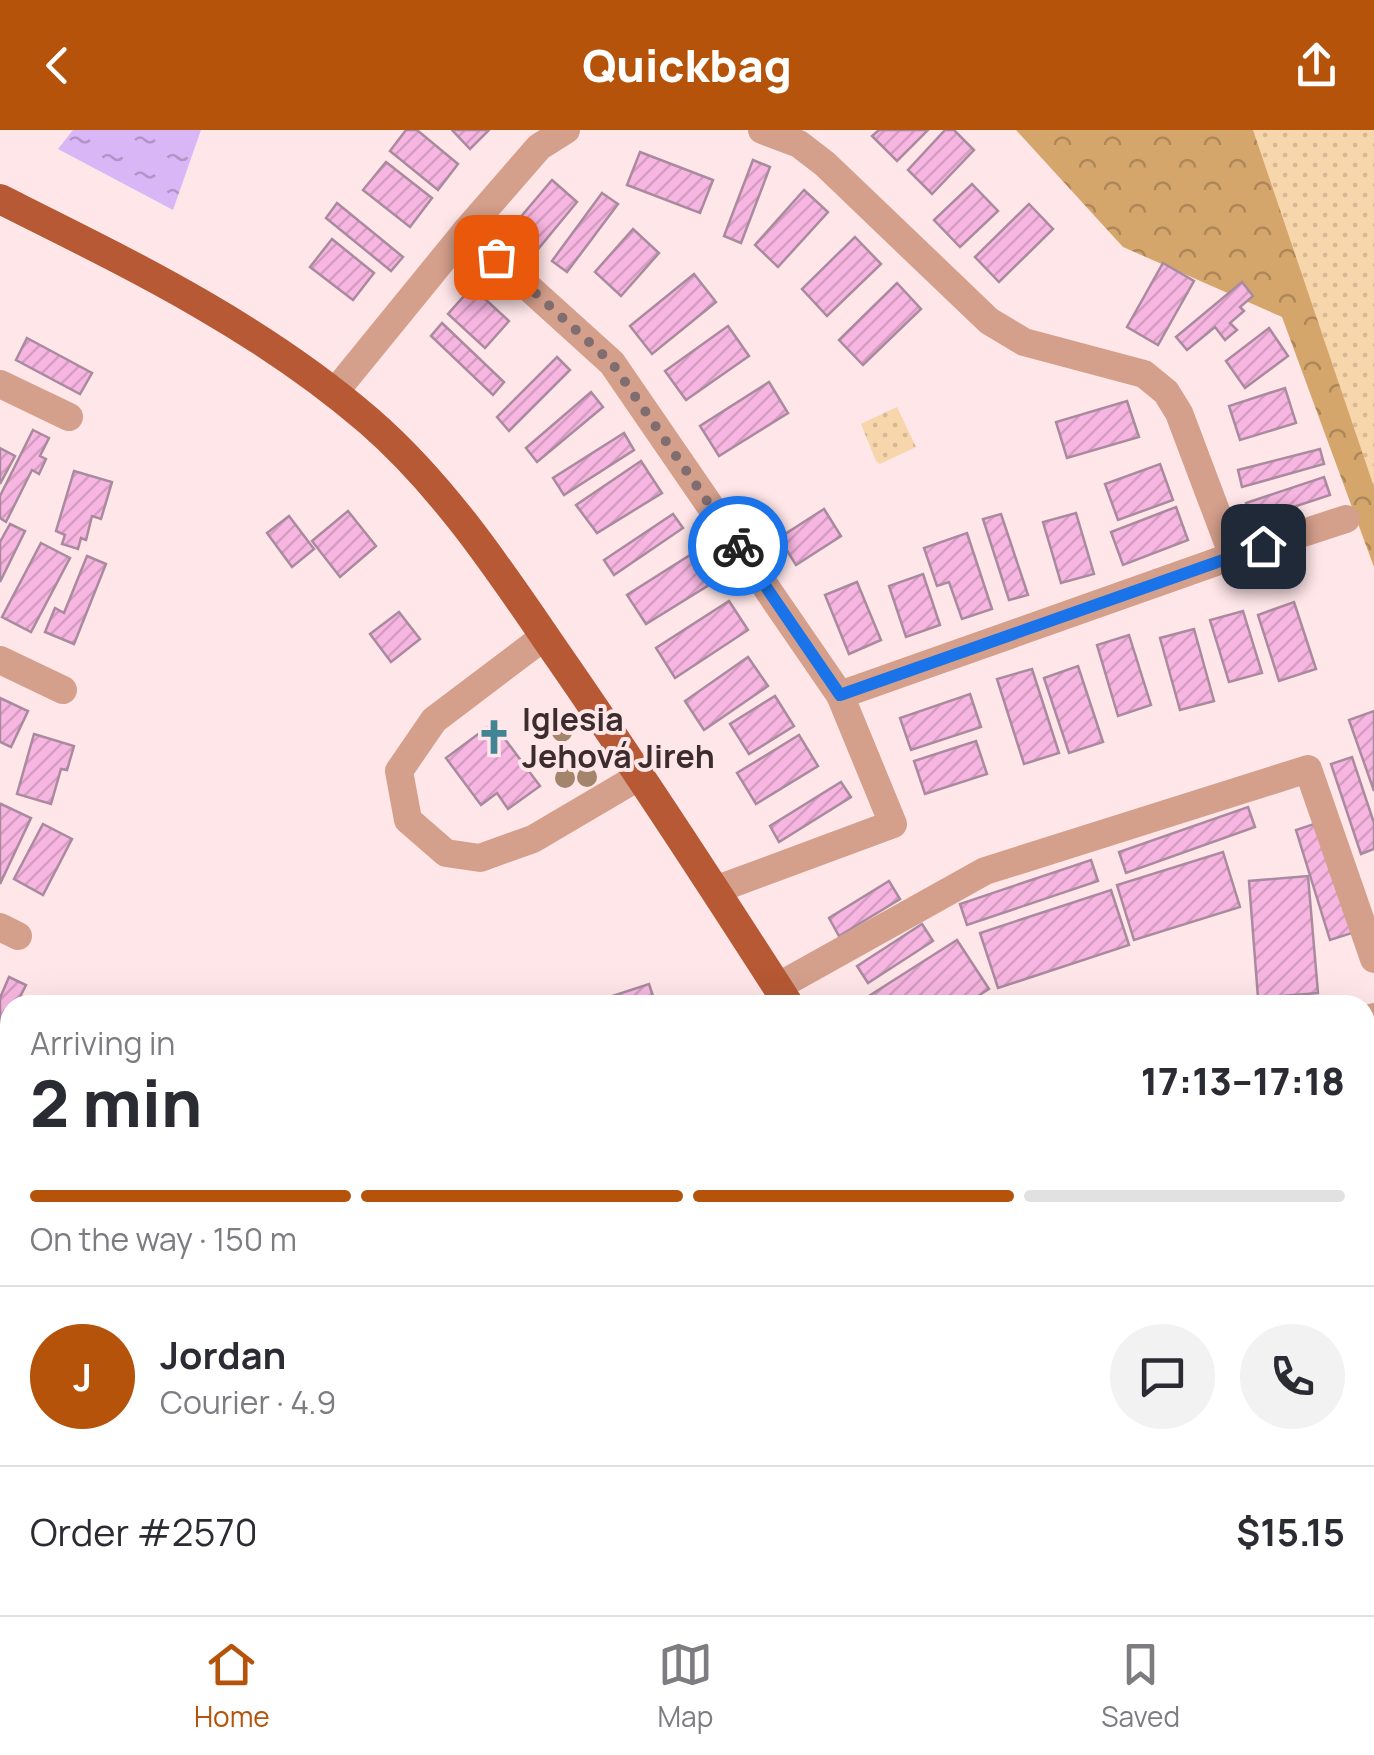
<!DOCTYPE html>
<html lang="en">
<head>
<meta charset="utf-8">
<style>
  :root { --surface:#fff; --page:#f2f2f3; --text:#2b2b33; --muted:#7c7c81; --line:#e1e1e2; --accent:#b45309 }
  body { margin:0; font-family:Manrope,sans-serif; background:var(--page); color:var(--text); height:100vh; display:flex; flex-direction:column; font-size:38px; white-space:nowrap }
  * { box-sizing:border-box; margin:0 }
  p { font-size:32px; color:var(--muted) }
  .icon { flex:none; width:55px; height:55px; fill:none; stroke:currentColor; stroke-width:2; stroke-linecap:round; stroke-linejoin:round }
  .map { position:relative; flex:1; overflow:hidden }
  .panel { position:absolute; left:0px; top:865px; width:1375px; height:620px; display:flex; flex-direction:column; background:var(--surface); border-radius:30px 30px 0 0; box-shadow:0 10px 40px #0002 }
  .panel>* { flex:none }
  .pin { position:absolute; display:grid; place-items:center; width:85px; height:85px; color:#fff; margin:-42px; border-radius:20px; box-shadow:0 5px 15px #0006 }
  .courier { position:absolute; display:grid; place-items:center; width:100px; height:100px; margin:-50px; border:8px solid #1a73e8; border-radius:50%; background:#fff; color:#222; box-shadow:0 2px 12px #0007 }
  .headline em { font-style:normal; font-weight:800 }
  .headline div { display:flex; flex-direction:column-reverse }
  .headline { display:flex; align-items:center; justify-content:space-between; height:170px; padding:0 30px }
  h1 { font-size:65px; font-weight:800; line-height:75px }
  .bar { display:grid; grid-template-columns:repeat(4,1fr); gap:15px 10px; align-content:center; height:120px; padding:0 30px }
  .bar i { height:12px; border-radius:8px; background:var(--line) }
  .bar .active { background:var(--accent) }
  .bar p { grid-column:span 4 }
  .line { display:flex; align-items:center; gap:25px; padding:0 30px; border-top:2px solid var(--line) }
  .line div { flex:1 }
  .round { display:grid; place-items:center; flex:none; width:105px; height:105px; border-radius:52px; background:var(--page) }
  header { display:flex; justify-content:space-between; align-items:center; height:130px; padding:0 30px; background:var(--accent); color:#fff; font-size:45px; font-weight:800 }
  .menu { display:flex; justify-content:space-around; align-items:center; height:140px; border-top:2px solid var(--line); background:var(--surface); font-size:28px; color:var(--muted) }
  .menu a { display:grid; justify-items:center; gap:5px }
  .menu .active { color:var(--accent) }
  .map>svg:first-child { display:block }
  .grass { fill:url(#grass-tufts) }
  .forest { fill:url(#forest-crowns) }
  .park { fill:url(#park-dots) }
  .water { fill:url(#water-ripples) }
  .building { fill:url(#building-hatch); stroke:#a98a9e; stroke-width:2.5 }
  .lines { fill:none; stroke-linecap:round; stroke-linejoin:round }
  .minor { stroke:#d49f8b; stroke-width:28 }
  .major { stroke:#b65934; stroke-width:30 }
  .tree { fill:#a2856b }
  .done { stroke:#806d6f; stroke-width:10; stroke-dasharray:0 18 }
  .route { stroke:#1a73e8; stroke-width:12 }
  .labels { text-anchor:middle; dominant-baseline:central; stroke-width:8; stroke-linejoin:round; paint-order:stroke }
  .poi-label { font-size:32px; font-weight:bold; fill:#3c2c2e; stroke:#ffe6e8; text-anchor:start }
</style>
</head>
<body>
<header><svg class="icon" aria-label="back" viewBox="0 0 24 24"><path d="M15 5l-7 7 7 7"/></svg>Quickbag<svg class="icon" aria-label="share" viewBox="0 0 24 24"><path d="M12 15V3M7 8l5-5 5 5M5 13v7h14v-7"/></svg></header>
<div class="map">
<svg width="1374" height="1485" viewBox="0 0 1374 1485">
  <defs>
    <pattern id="grass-tufts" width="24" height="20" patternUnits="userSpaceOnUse" patternTransform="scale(2.5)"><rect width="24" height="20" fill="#f8d6ac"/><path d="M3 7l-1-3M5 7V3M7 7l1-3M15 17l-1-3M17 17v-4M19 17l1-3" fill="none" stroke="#d6b894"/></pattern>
    <pattern id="forest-crowns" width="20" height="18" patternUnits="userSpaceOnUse" patternTransform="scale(2.5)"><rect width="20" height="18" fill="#d5a66b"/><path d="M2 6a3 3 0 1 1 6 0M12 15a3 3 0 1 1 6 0" fill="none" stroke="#ae8758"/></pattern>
    <pattern id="park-dots" width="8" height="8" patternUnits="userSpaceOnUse" patternTransform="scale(2.5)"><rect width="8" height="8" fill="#f8d6ac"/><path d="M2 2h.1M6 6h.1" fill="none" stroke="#d6b894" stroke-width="1.8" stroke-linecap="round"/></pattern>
    <pattern id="water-ripples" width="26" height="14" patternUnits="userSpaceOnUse" patternTransform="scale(2.5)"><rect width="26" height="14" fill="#d9b7f7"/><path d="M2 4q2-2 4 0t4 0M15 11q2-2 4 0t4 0" fill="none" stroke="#b195c8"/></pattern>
    <pattern id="building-hatch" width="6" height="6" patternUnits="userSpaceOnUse" patternTransform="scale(2.5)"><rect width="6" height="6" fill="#f7b6e1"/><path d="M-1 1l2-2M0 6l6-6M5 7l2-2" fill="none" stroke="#d59dc1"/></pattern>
  </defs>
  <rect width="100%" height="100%" fill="#ffe6e8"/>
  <polygon class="grass" points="1374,1297 1374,1485 1176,1485 1171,1475 1365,1475 1365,1300"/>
  <g class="forest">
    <polygon points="1016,0 1374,0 1374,437 1282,187 1123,117"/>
    <polygon points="148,1475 1107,1475 1112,1485 118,1485"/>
  </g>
  <g class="park">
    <polygon points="1253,0 1374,0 1374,357"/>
    <polygon points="897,277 916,317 880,334 876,331 861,294"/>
  </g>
  <polygon class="water" points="73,0 201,0 173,80 58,19"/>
  <g class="building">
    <polygon points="406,0 417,0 458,34 438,60 390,21"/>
    <polygon points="452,0 489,0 470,19"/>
    <polygon points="879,0 928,0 897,31 872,6"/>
    <polygon points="945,0 954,0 974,20 932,64 908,40"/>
    <polygon points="640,22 713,50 700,83 627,55"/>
    <polygon points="753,30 770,37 741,113 724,106"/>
    <polygon points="386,32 432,68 410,97 363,60"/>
    <polygon points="552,50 577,72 539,118 513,96"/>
    <polygon points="972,54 998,81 960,117 934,90"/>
    <polygon points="804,60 828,82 778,137 755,115"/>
    <polygon points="602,63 618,74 567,142 552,131"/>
    <polygon points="337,73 403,127 391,141 326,88"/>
    <polygon points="1029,74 1053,99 999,152 975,127"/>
    <polygon points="633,99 659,123 621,166 595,142"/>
    <polygon points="855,107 881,134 827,186 802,159"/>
    <polygon points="332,109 374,143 353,170 310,137"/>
    <polygon points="1163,133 1194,151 1158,215 1127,197"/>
    <polygon points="694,144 716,172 652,224 630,196"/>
    <polygon points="1242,152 1253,166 1240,177 1244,181 1230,193 1237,200 1225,210 1215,197 1187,220 1176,207"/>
    <polygon points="897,153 921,179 863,235 839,210"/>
    <polygon points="472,157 509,191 485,218 448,184"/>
    <polygon points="442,193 504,252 493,265 431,206"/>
    <polygon points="728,196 749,226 686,270 665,241"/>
    <polygon points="1269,198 1288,226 1245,258 1226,231"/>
    <polygon points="27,208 92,243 80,264 16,230"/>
    <polygon points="557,227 570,240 509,301 497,287"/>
    <polygon points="769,252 788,283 719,326 700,296"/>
    <polygon points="1285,258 1296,293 1240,310 1229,276"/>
    <polygon points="591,262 603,277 537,332 526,318"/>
    <polygon points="1127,271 1139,307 1067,328 1056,292"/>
    <polygon points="33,300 49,308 40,326 46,329 39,344 32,340 6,392 0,388 0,366"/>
    <polygon points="624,303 634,320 564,365 553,348"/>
    <polygon points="0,318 15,326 0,354"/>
    <polygon points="1320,319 1324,334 1242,357 1238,340"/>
    <polygon points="641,331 662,363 597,403 576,375"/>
    <polygon points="1160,334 1173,370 1118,390 1105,354"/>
    <polygon points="74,341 112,352 101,389 92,386 86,410 81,408 78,419 62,414 65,405 56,401"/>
    <polygon points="1324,347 1330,365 1251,391 1246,373"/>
    <polygon points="1176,377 1188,410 1123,435 1111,402"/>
    <polygon points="824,379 841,406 796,435 779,408"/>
    <polygon points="348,381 376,416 340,447 312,411"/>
    <polygon points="1076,383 1094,444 1061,453 1043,392"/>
    <polygon points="673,384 683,398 614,445 604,430"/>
    <polygon points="1001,384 1028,465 1009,470 983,389"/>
    <polygon points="289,386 314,419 292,437 267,403"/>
    <polygon points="10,394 25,401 0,452 0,412"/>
    <polygon points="967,403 992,479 962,489 949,452 937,456 924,418"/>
    <polygon points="41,413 70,428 31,502 2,487"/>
    <polygon points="698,420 717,450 646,494 627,465"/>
    <polygon points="87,426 106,434 74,514 45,502 55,478 64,483"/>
    <polygon points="923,444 940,495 906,507 889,456"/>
    <polygon points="857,452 881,510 849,524 825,465"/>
    <polygon points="729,471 748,500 675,548 656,518"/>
    <polygon points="1294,472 1316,539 1279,551 1258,485"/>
    <polygon points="1243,481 1262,543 1229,552 1210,490"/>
    <polygon points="399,482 420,509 391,532 370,504"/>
    <polygon points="1194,499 1214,571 1180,580 1160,508"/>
    <polygon points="1129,505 1151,575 1118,586 1097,515"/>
    <polygon points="748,527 768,556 704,600 685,571"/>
    <polygon points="1078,536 1103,612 1069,623 1044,548"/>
    <polygon points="1032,539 1059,623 1024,634 997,549"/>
    <polygon points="970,564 981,597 911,620 900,588"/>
    <polygon points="775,566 794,596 749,624 730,594"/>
    <polygon points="0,568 28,581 11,617 0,612"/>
    <polygon points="1374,581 1374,661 1349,590"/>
    <polygon points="493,593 540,656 508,679 497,663 481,675 446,628"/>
    <polygon points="34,604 74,616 67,640 61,639 51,674 17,664"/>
    <polygon points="799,605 818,636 756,674 737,643"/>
    <polygon points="976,611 987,644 925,664 914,631"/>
    <polygon points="1352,627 1374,693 1374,719 1361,724 1331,634"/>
    <polygon points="841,652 851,667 779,712 770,696"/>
    <polygon points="1,674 31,688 0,754 0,676"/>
    <polygon points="1248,677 1255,697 1126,743 1119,722"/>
    <polygon points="1317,693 1352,803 1330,810 1296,700"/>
    <polygon points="43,694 72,709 43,765 14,749"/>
    <polygon points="1223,722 1240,777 1134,810 1117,755"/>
    <polygon points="1091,730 1098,751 967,795 960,774"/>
    <polygon points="1308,746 1318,863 1258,868 1249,751"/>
    <polygon points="889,751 900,769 839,806 829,788"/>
    <polygon points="1111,760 1129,815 998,858 980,803"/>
    <polygon points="922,794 933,811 868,853 857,836"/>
    <polygon points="957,810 989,859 964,875 868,875 864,869"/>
    <polygon points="9,847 26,855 16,875 10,875 10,889 0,910 0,868"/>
    <polygon points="649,854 656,875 599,875 597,871"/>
    <polygon points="1365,965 1374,990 1374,1013 1365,1016"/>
    <polygon points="0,1012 10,1025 10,1042 0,1050"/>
    <polygon points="10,1054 10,1098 0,1087 0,1063"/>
    <polygon points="1374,1104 1374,1174 1365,1177 1365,1107"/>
    <polygon points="1374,1203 1374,1280 1365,1283 1365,1206"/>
    <polygon points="2,1253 10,1261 10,1304 0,1314"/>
  </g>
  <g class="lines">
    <g class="minor">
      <polyline points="762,0 799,14 825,34 989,191 1024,212 1144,244 1166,262 1179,283 1233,426 840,565"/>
      <polyline points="466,101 539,17 566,0"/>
      <polyline points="0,254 69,287"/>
      <polyline points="334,263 466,101 612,233 840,565 893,694 715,760"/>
      <polyline points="1233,426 1346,389"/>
      <polyline points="545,506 434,590 399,641 408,690 446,723 480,728 533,709 640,646"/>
      <polyline points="0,530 63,560"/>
      <polyline points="0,797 18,806"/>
      <polyline points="777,857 985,741 1308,639 1374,829"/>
      <polyline points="1365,890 1374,887"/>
      <polyline points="1365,1060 1374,1057"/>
      <polyline points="0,1188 10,1200"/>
      <polyline points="1365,1293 1371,1291"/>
    </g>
    <g class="major">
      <path d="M0 69C130 134 259 196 369 291 446 358 502 444 559 527 638 641 714 758 789 875"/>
      <polyline points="1145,1475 1151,1485"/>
    </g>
  </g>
  <g class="tree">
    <circle cx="562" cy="602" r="10"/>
    <circle cx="587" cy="647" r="10"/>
    <circle cx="565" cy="648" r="10"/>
  </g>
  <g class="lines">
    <polyline class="done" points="496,127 612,233 738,416"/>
    <polyline class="route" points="738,416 840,565 1263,416"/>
  </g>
  <defs>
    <symbol id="church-bare" viewBox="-9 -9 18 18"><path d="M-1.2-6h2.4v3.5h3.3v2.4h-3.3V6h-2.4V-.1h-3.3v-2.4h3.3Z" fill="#418494" stroke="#ffe6e8" stroke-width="2.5" paint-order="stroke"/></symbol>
  </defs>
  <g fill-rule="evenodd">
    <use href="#church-bare" x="469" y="582" width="50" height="50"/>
  </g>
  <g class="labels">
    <g class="poi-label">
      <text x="522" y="589">Iglesia<tspan x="522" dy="37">Jehová Jireh</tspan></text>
    </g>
  </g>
</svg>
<div class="pin" style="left:496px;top:127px;background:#ea580c"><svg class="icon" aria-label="bag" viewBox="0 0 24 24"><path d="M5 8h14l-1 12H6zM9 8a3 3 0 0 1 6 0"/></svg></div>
<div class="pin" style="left:1263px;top:416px;background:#1f2937"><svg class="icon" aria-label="home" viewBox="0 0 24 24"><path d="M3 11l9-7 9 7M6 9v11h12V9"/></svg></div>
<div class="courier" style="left:738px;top:416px"><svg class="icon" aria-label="bike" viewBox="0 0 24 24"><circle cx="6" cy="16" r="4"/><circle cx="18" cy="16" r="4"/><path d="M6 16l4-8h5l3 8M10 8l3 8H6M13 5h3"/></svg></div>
<section class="panel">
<div class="headline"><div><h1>2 min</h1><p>Arriving in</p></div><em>17:13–17:18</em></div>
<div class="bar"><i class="active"></i><i class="active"></i><i class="active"></i><i></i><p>On the way · 150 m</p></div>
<div class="line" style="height:180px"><b class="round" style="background:var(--accent);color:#fff">J</b><div><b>Jordan</b><p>Courier · 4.9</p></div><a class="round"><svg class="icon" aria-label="chat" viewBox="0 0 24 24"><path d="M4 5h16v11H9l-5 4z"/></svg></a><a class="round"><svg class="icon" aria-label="phone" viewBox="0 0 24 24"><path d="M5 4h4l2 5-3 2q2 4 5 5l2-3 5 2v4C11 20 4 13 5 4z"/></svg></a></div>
<div class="line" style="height:130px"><div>Order #2570</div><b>$15.15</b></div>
</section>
</div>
<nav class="menu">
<a class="active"><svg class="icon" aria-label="home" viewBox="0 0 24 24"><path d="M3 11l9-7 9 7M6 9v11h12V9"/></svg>Home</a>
<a><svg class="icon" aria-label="map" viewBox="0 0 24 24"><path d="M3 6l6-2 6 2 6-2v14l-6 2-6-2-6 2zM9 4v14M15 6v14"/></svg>Map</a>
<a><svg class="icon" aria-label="saved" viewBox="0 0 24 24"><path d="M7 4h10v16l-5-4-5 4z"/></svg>Saved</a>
</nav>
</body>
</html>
